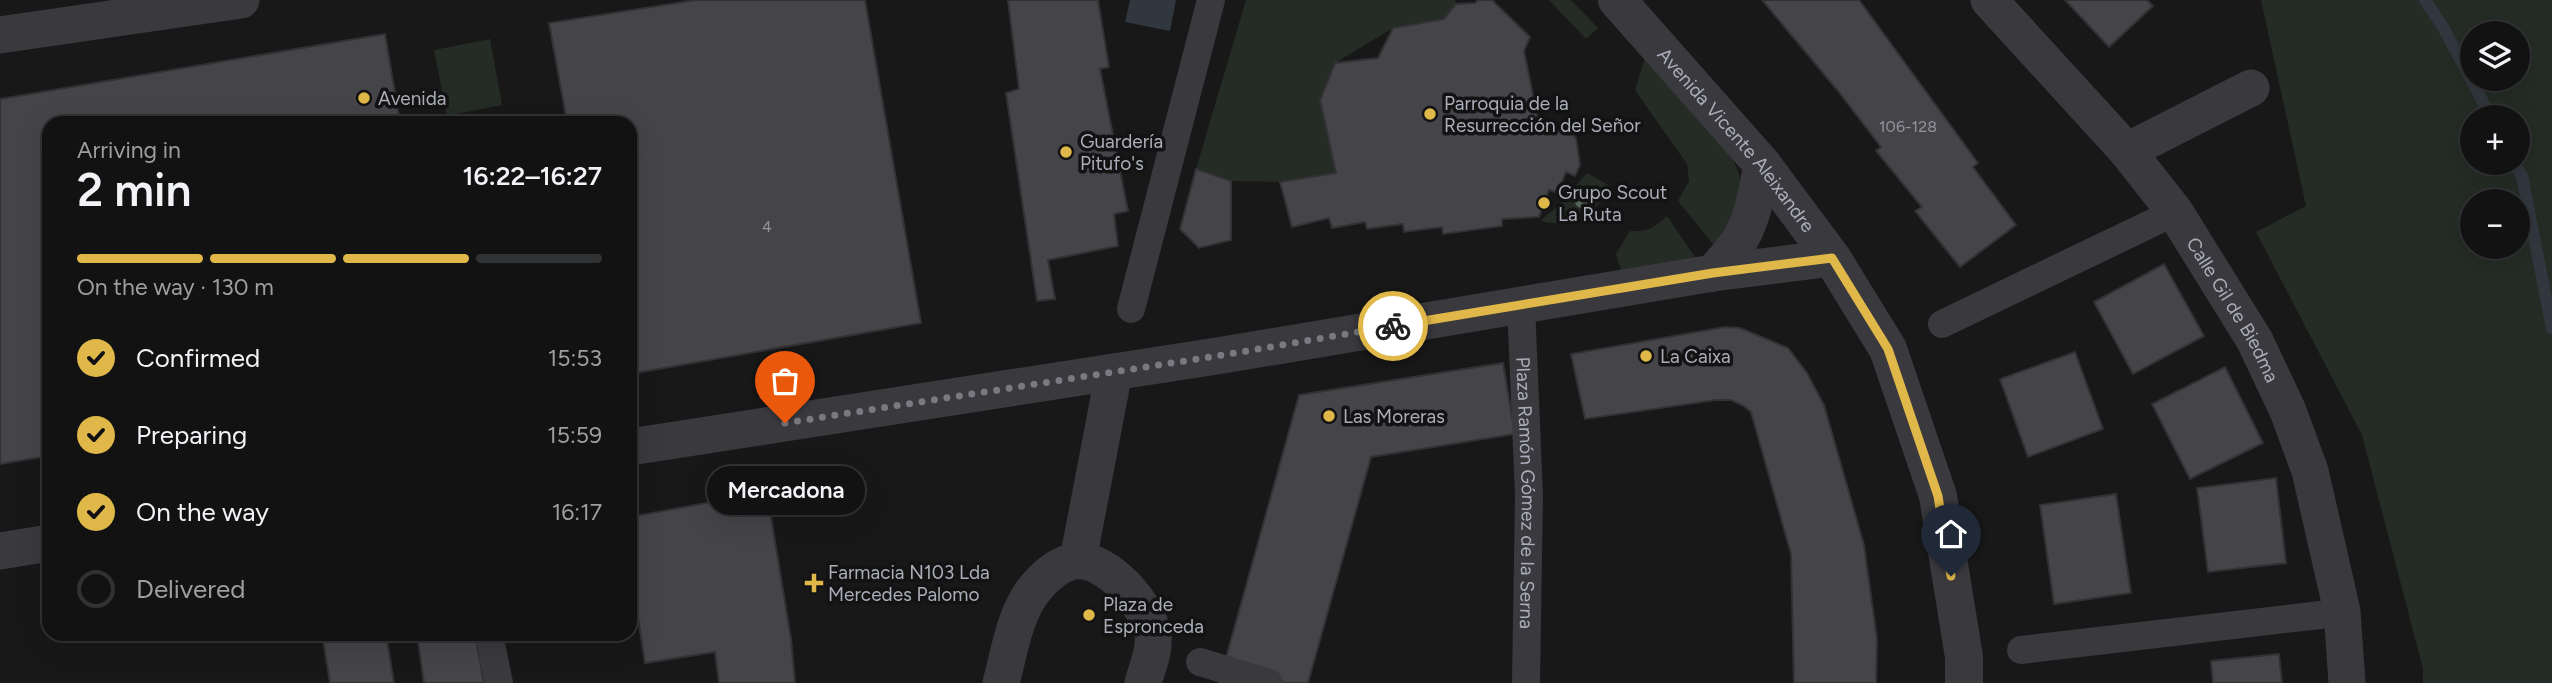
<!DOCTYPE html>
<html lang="en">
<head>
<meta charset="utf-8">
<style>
  :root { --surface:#121213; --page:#1b1b1c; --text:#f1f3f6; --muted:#9c9ea0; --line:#313233; --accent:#e0b749 }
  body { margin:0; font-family:Figtree,sans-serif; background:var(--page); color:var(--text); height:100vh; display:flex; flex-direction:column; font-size:26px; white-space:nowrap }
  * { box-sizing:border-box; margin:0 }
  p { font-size:23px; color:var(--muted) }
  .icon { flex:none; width:38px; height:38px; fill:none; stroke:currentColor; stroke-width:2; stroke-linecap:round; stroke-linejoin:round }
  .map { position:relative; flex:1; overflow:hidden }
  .panel { position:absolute; left:42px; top:116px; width:595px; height:525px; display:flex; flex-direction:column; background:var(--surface); border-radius:21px; box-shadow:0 7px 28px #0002,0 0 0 2px var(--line) }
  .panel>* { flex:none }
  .buttons { position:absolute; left:2460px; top:21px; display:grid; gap:14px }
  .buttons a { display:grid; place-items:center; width:70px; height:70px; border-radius:50%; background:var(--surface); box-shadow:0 7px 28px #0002,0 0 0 2px var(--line); font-size:35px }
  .pin { position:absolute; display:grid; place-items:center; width:60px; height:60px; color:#fff; margin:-72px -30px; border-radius:50% 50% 50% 0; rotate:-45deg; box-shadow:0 0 7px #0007 }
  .pin .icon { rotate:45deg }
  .courier { position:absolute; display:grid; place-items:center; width:70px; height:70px; margin:-35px; border:5px solid #e0b749; border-radius:50%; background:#fff; color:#222; box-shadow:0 2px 9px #0007 }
  .bubble { position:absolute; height:49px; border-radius:24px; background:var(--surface); box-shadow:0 7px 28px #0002,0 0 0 2px var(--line); font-size:23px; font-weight:600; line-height:49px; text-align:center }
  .headline em { font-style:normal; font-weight:600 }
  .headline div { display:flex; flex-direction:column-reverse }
  .headline { display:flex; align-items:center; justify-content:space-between; height:119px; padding:0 35px }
  h1 { font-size:46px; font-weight:600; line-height:52px }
  .bar { display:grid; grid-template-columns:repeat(4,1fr); gap:10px 7px; align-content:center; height:84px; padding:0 35px }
  .bar i { height:9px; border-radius:5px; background:var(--line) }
  .bar .selected { background:var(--accent) }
  .bar p { grid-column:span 4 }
  ol { padding:0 35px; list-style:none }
  li { display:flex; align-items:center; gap:21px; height:77px }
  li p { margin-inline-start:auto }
  li .icon { padding:7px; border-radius:50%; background:var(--accent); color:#111; stroke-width:4 }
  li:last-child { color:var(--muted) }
  li i { width:38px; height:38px; border:4px solid var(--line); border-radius:50% }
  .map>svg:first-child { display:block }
  .green { fill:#242c25; fill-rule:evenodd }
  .water { fill:#31373e }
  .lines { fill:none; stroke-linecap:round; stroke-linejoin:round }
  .stream { stroke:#31373e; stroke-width:12 }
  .building { fill:#454549; stroke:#323235; stroke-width:2 }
  .pedestrian { stroke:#39393e; stroke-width:28 }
  .minor { stroke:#39393e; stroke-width:37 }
  .tertiary { stroke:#39393e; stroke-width:38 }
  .tree { fill:#536356 }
  .done { stroke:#787a80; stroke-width:7; stroke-dasharray:0 12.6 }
  .route { stroke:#e0b749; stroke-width:9 }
  .poi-dot { fill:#e0b749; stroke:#131314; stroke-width:2.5 }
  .labels { text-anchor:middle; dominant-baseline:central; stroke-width:7; stroke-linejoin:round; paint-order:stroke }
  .number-label { font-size:16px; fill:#92949c }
  .poi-label { font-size:19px; fill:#abaeb8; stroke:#131314; text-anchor:start }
  .street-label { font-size:19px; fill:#abaeb8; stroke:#131314 }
</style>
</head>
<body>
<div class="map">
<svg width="2552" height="683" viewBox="0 0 2552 683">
  <rect width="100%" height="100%" fill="#181819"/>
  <g class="green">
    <polygon points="1246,0 1455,0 1456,4 1444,19 1393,28 1335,63 1320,100 1336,173 1280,182 1231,181 1196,169"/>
    <polygon points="1549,0 1571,0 1598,28 1586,39"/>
    <path d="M2261 0H2552V683H2423V669L2362 435 2256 232 2306 206ZM2473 33H2518V79H2473ZM2473 117H2518V163H2473ZM2518 201V247H2473V201Z"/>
    <polygon points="490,39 502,105 447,116 434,50"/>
    <path d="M1645 58 1729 152C1753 195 1741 211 1716 248L1678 201 1689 181 1687 164 1635 90Z"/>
    <path d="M1587 173 1610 186C1593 217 1575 229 1540 221L1559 205Z"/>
    <path d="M1667 216 1697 260 1622 274 1616 254 1630 231C1648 232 1654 228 1667 216Z"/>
  </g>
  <polygon class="water" points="1130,0 1176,0 1170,31 1125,22"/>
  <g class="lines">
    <g class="stream">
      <polyline points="2425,0 2443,27 2491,117"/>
      <polyline points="2514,163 2522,176 2552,328"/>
    </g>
  </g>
  <g class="building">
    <polygon points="696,0 865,0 921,323 630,374 630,122 567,122 549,23"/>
    <polygon points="1008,0 1098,0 1109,67 1100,69 1128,211 1114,214 1118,246 1048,260 1055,299 1037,301 1006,93 1019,89"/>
    <polygon points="1478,0 1492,0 1530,37 1524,51 1540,129 1564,127 1576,138 1580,165 1575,176 1566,172 1558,193 1549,190 1539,217 1502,219 1502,226 1443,234 1442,227 1404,232 1403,224 1367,229 1365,222 1332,228 1329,218 1292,227 1280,182 1336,173 1320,100 1335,63 1378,58 1393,28 1444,19 1456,4 1475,3"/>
    <polygon points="1762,0 1859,0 1978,163 1973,167 2016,225 1960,267 1915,211 1922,207 1876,151 1881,147 1838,91"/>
    <polygon points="2065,0 2147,0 2153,6 2109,47"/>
    <polygon points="385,34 400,122 49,122 49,456 0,464 0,99"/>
    <polygon points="1196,169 1231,181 1231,240 1199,248 1180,229"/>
    <polygon points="2164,264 2204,336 2133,374 2094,302"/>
    <polygon points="1725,327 1740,328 1788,348 1807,373 1824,405 1864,545 1877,639 1876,683 1794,683 1791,554 1751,412 1744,406 1731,400 1716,400 1585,419 1571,354"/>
    <polygon points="2075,352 2103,429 2028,457 2000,379"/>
    <polygon points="1503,363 1515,434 1371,457 1308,683 1219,683 1299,395"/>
    <polygon points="2225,367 2263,443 2190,479 2152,404"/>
    <polygon points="2276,478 2286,563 2208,572 2197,488"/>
    <polygon points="767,492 791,639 795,683 719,683 715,652 645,663 630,566 630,517"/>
    <polygon points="2116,494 2131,593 2054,604 2040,505"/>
    <polygon points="322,634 386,634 394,683 330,683"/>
    <polygon points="417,634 475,634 484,683 424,683"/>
    <polygon points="2279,654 2282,683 2213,683 2211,661"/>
  </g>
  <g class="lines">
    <g class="pedestrian">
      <path id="s1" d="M1521 304 1529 496 1526 683"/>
      <polyline points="1131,309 1211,0"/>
      <polyline points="1942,324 2175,212"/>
      <polyline points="489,634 499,683"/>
      <polyline points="2021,650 2320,615"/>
      <polyline points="1200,662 1269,683"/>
    </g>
    <g class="minor">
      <path id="s2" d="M1989 0 2127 151 2175 212 2255 341 2288 411 2310 471 2342 611 2347 683"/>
      <polyline points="0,35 241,0"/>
      <polyline points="2127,151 2251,88"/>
      <path d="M1713 273C1722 262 1733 251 1741 238 1754 215 1757 190 1762 164"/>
      <polyline points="630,447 1223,355 1713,273 1832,258"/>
      <polyline points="0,551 49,543"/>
      <polyline points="1078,560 1114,372"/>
      <path d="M1001 683C1009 654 1014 616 1033 591 1043 578 1059 563 1076 561 1108 558 1149 607 1153 635 1155 651 1147 668 1143 683"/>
    </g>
    <path class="tertiary" id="s3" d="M1617 0 1762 164 1832 258 1888 349 1938 496 1964 657V683"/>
  </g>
  <circle class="tree" cx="1584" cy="199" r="10"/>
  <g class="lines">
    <polyline class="done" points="785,423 1223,355 1393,326"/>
    <polyline class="route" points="1393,326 1713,273 1832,258 1888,349 1938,496 1951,576"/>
  </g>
  <g class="poi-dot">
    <circle cx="364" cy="98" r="7"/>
    <circle cx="1430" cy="114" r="7"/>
    <circle cx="1066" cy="152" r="7"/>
    <circle cx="1544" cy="203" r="7"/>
    <circle cx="1646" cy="356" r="7"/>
    <circle cx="1329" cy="416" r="7"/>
    <path d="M810.5 572.5h7v7h7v7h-7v7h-7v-7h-7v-7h7z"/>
    <circle cx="1089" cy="615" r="7"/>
  </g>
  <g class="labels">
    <g class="number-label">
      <text x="1908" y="126">106-128</text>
      <text x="767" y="226">4</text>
    </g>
    <g class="poi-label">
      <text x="378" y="98">Avenida</text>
      <text x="1444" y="103">Parroquia de la<tspan x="1444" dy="22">Resurrección del Señor</tspan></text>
      <text x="1080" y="141">Guardería<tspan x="1080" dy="22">Pitufo's</tspan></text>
      <text x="1558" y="192">Grupo Scout<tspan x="1558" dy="22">La Ruta</tspan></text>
      <text x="1660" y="356">La Caixa</text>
      <text x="1343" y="416">Las Moreras</text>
      <text x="828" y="572">Farmacia N103 Lda<tspan x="828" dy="22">Mercedes Palomo</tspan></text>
      <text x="1103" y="604">Plaza de<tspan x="1103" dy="22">Espronceda</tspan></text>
    </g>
    <g class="street-label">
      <text stroke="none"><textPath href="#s3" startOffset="184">Avenida Vicente Aleixandre</textPath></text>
      <text stroke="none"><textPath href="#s2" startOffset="396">Calle Gil de Biedma</textPath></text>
      <text stroke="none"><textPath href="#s1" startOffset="189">Plaza Ramón Gómez de la Serna</textPath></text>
    </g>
  </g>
</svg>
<div class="buttons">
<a><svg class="icon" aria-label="layers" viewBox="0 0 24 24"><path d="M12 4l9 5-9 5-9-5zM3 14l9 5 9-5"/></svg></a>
<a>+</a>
<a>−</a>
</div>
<div class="pin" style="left:785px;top:423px;background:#ea580c"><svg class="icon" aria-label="bag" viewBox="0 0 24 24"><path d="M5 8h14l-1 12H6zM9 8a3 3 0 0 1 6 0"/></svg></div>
<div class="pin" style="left:1951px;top:576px;background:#1f2937"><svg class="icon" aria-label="home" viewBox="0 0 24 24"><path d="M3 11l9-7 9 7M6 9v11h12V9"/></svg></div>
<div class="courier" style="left:1393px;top:326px"><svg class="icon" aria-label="bike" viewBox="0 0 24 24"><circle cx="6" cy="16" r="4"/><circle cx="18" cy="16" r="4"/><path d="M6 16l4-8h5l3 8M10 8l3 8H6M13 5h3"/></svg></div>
<div class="bubble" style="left:707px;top:466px;width:158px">Mercadona</div>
<section class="panel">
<div class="headline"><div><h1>2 min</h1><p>Arriving in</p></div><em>16:22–16:27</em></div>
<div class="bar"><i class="selected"></i><i class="selected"></i><i class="selected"></i><i></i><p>On the way · 130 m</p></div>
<ol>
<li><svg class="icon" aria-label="check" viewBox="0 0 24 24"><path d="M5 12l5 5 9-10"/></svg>Confirmed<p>15:53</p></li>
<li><svg class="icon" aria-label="check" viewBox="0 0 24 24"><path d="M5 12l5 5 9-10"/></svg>Preparing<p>15:59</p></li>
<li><svg class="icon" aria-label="check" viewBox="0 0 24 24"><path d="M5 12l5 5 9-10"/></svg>On the way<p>16:17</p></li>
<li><i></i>Delivered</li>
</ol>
</section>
</div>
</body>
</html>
